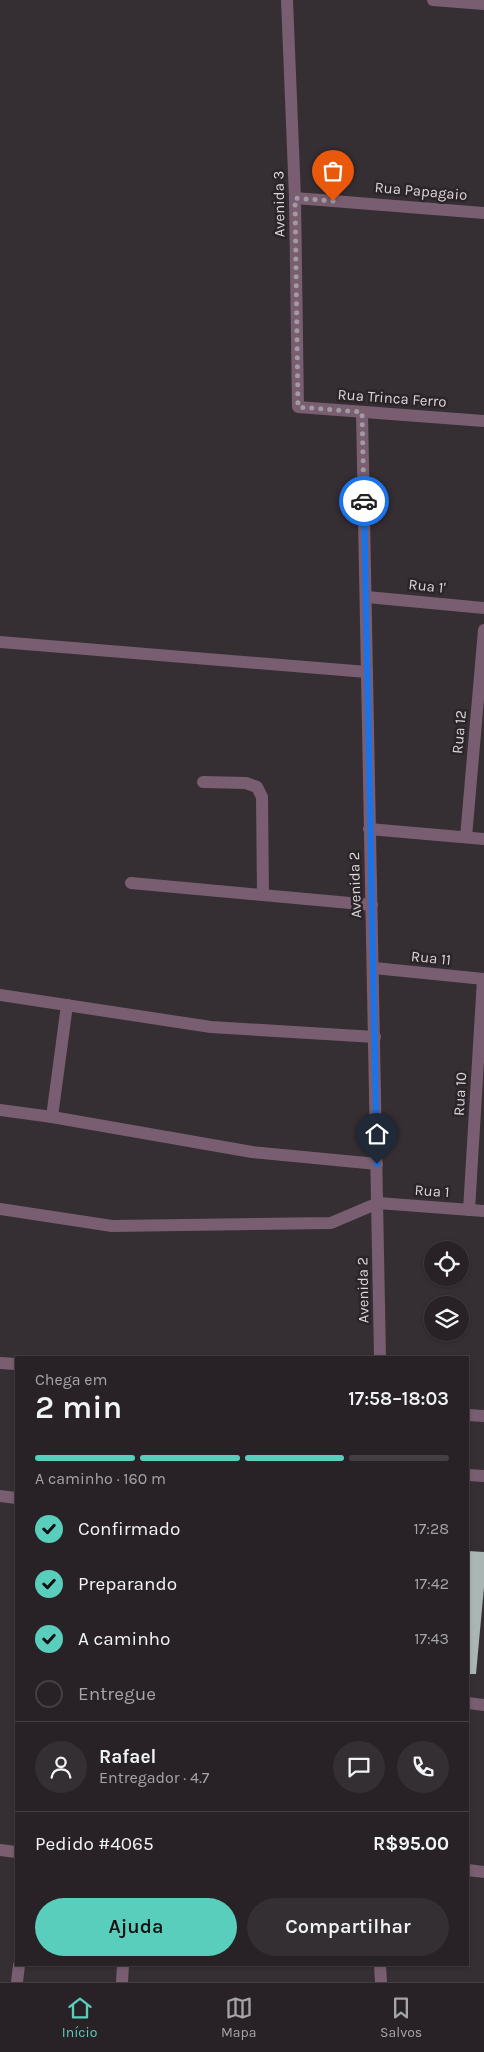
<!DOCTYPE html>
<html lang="pt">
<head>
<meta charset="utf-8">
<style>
  :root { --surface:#282226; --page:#342f32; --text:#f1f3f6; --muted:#a5a4a7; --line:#443f43; --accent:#5acebd }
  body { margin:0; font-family:Karla,sans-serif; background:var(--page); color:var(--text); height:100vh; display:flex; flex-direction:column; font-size:19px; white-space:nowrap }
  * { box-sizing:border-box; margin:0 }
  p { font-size:16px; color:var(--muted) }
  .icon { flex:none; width:28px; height:28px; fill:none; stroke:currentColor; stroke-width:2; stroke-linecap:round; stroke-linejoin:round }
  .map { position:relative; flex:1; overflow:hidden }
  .side { position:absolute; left:15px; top:1356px; width:454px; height:610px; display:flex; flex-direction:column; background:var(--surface); border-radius:0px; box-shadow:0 1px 4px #0004,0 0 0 1px var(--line) }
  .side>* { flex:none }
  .controls { position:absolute; left:424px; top:1241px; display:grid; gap:10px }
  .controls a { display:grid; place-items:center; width:45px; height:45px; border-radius:50%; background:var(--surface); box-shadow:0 1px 4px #0004,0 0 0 1px var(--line); font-size:25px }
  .pin { position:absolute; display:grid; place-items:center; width:42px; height:42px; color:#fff; margin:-51px -21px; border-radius:50% 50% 50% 0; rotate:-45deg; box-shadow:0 0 5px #0007 }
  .pin .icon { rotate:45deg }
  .courier { position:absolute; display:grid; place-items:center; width:50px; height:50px; margin:-25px; border:4px solid #1a73e8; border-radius:50%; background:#fff; color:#222; box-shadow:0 1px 6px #0007 }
  .overview em { font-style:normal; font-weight:600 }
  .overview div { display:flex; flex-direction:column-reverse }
  .overview { display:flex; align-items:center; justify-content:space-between; height:85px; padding:0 20px }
  h1 { font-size:32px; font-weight:600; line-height:38px }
  .bar { display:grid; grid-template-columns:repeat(4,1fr); gap:8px 5px; align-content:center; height:60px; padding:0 20px }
  .bar i { height:6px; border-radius:4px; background:var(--line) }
  .bar .active { background:var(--accent) }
  .bar p { grid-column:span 4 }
  .line { display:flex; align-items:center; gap:12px; padding:0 20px; border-top:1px solid var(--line) }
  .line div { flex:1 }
  .round { display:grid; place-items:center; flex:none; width:52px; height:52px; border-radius:26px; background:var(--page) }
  ol { padding:0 20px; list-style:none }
  li { display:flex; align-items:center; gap:15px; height:55px }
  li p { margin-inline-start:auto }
  li .icon { padding:5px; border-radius:50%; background:var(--accent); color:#111; stroke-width:4 }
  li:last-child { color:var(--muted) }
  li i { width:28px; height:28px; border:2px solid var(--line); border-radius:50% }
  .primary-button { display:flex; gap:10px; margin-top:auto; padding:10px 20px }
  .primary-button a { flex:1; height:58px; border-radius:30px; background:var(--accent); color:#111; font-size:20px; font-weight:600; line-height:58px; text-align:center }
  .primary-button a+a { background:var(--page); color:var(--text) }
  .tabs { display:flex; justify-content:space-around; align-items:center; height:70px; border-top:1px solid var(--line); background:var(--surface); font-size:14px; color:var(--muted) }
  .tabs a { display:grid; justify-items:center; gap:2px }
  .tabs .active { color:var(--accent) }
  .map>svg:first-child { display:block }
  .building { fill:#aab6b3 }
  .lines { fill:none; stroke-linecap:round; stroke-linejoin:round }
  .minor { stroke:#785e70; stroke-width:12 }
  .done { stroke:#a19b9f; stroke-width:5; stroke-dasharray:0 9 }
  .route { stroke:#1a73e8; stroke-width:6 }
  .labels { text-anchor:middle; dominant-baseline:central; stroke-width:5; stroke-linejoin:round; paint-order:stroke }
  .street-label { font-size:15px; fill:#dbd6d9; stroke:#2b2429 }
</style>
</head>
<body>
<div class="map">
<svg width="484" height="1982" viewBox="0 0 484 1982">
  <rect width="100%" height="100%" fill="#352e33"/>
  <polygon class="building" points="468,1551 484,1552 484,1587 476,1674 468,1674"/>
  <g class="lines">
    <g class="minor">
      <polyline points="287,0 295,198 298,407 484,421"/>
      <polyline points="433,0 484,4"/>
      <polyline points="295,198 484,213"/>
      <polyline points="362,413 380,1358"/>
      <polyline points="367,597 484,608"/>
      <polyline points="0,642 367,672"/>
      <polyline points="203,782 246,783 257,787 262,797 263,895"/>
      <polyline points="369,829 484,839"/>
      <polyline points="466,837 484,630"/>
      <polyline points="131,883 372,905"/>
      <polyline points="374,968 484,979"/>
      <polyline points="0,995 211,1027 375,1037"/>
      <polyline points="0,1110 52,1117 252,1152 377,1164"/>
      <polyline points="52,1117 67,1005"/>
      <polyline points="0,1209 112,1226 331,1223 378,1203 484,1211"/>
      <polyline points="469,1210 483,979"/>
      <polyline points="0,1363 16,1364"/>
      <polyline points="468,1415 484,1416"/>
      <polyline points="468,1475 484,1476"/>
      <polyline points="0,1496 16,1498"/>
      <polyline points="468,1703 484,1705"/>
      <polyline points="0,1850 16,1852"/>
      <polyline points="468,1870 484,1872"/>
      <polyline points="380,1965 381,1982"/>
      <polyline points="17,1982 19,1965"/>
      <polyline points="122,1982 123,1965"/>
    </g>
  </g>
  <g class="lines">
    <polyline class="done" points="333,201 295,198 298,407 362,412 364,501"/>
    <polyline class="route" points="364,501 377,1164"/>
  </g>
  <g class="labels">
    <g class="street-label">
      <text transform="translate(421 191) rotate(5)">Rua Papagaio</text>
      <text transform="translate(279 204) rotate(-91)">Avenida 3</text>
      <text transform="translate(392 398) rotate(4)">Rua Trinca Ferro</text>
      <text transform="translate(427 586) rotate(6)">Rua 1'</text>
      <text transform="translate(459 732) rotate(-85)">Rua 12</text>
      <text transform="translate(355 885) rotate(-92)">Avenida 2</text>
      <text transform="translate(431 958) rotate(6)">Rua 11</text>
      <text transform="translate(460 1094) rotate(-87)">Rua 10</text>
      <text transform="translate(432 1191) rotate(4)">Rua 1</text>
      <text transform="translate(363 1290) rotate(-91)">Avenida 2</text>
    </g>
  </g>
</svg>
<div class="controls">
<a><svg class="icon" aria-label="locate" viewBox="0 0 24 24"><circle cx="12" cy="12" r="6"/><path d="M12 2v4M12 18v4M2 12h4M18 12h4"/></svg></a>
<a><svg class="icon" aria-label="layers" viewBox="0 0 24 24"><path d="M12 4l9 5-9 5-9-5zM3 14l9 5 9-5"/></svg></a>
</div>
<div class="pin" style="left:333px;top:201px;background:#ea580c"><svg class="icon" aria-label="bag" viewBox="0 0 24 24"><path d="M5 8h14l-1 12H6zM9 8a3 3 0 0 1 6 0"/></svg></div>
<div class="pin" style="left:377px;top:1164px;background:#1f2937"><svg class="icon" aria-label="home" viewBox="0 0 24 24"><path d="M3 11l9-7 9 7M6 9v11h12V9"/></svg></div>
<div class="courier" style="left:364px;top:501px"><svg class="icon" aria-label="car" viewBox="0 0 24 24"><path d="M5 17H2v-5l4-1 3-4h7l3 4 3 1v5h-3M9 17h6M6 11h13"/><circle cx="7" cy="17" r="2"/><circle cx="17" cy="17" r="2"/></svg></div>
<section class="side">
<div class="overview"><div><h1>2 min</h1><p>Chega em</p></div><em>17:58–18:03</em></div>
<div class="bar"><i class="active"></i><i class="active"></i><i class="active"></i><i></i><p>A caminho · 160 m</p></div>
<ol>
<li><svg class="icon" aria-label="check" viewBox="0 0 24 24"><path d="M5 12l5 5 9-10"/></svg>Confirmado<p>17:28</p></li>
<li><svg class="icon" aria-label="check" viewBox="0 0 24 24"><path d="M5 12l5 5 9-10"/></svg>Preparando<p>17:42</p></li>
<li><svg class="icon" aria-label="check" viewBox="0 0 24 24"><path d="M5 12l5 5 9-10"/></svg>A caminho<p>17:43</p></li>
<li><i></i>Entregue</li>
</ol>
<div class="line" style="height:90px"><a class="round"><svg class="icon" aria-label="person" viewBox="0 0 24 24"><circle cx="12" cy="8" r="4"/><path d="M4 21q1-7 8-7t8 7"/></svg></a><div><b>Rafael</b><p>Entregador · 4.7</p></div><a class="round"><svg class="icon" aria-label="chat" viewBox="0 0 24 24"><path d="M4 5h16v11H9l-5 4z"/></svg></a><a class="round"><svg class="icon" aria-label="phone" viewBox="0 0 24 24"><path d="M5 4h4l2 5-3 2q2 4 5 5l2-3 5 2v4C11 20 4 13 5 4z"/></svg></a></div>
<div class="line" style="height:65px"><div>Pedido #4065</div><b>R$95.00</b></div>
<div class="primary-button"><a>Ajuda</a><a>Compartilhar</a></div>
</section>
</div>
<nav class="tabs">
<a class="active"><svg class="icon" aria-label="home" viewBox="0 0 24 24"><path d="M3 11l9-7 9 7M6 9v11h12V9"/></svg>Início</a>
<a><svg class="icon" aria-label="map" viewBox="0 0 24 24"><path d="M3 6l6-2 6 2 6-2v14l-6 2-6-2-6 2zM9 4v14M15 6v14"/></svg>Mapa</a>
<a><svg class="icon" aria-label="saved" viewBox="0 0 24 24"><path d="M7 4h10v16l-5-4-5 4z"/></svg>Salvos</a>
</nav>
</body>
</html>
